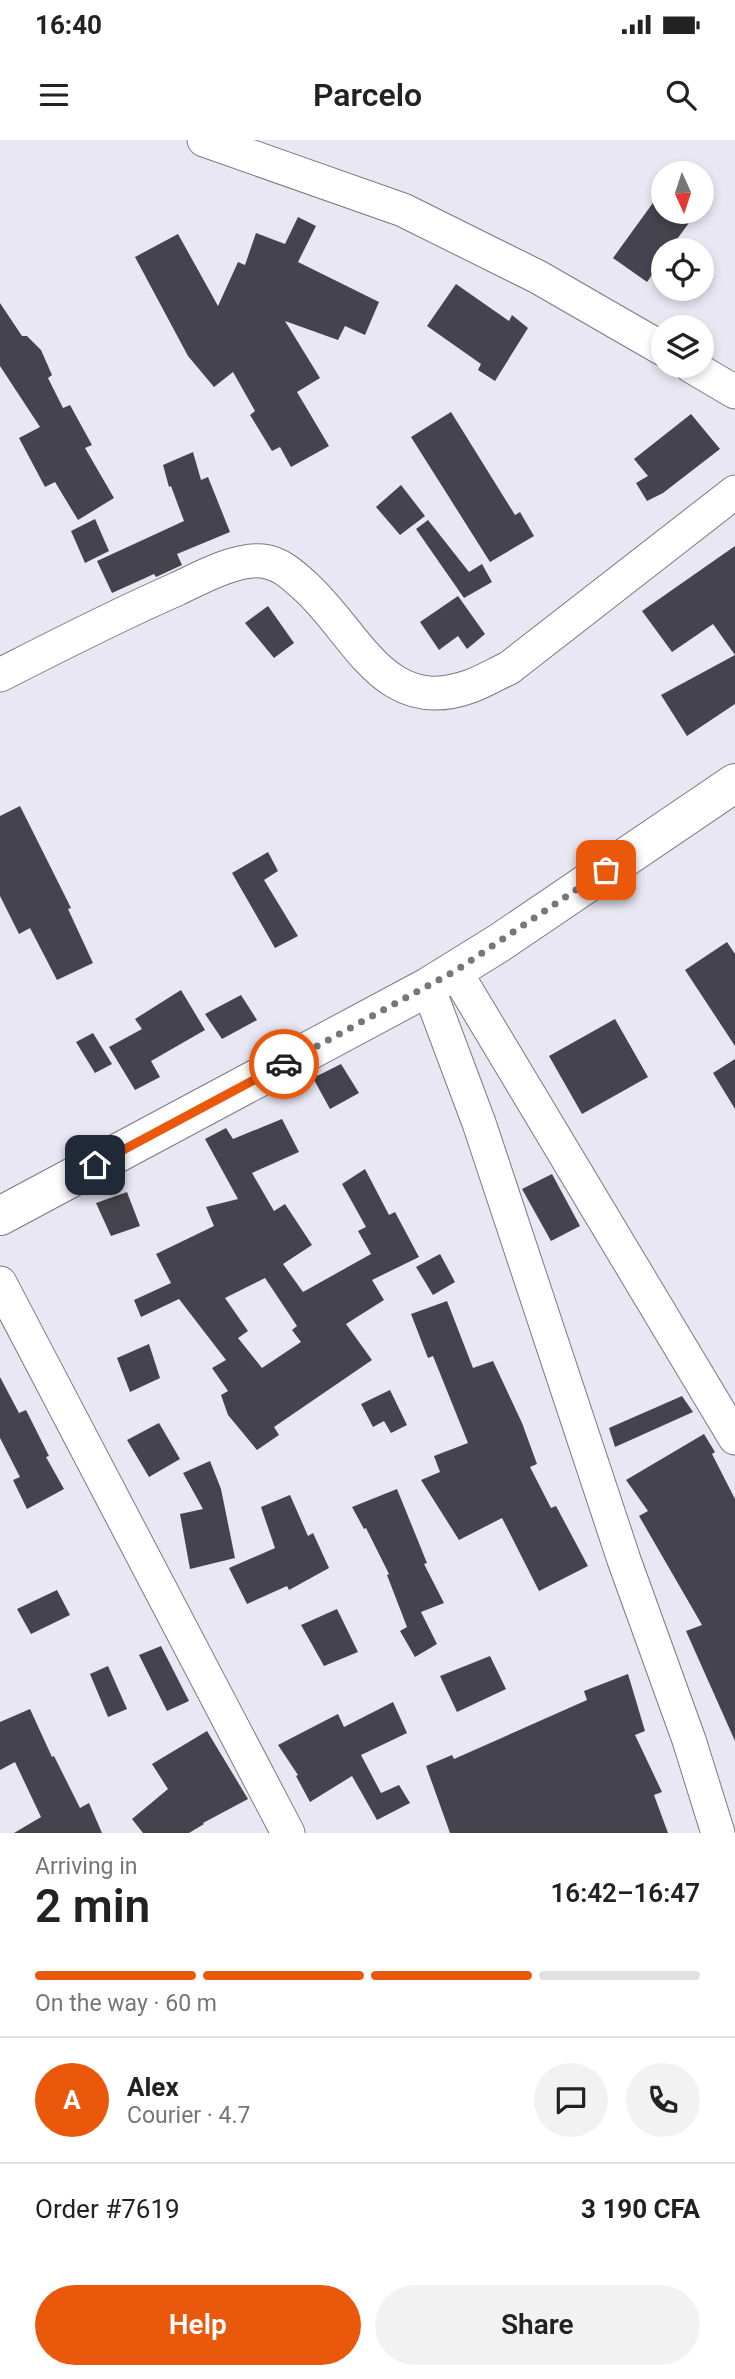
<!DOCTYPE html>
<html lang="en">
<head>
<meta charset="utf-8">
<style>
  :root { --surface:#fff; --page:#f2f2f2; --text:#222; --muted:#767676; --line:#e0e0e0; --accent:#ea580c }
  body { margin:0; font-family:Roboto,sans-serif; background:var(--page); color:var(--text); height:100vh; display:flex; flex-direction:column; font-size:26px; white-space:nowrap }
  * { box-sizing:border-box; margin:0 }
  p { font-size:23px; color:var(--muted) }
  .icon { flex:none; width:38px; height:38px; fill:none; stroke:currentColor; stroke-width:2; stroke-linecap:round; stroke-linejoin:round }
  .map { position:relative; height:1693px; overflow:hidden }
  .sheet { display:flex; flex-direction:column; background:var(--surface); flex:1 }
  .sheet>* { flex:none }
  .needle { width:46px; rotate:177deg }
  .tools { position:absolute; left:651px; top:21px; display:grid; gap:14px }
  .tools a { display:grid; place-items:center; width:63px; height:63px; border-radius:50%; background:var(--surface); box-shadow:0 4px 10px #0003; font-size:35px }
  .pin { position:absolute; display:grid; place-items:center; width:60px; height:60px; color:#fff; margin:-30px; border-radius:14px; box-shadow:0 4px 10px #0006 }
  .courier { position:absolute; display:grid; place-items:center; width:70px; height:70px; margin:-35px; border:5px solid #ea580c; border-radius:50%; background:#fff; color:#222; box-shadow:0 2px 9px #0007 }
  .summary em { font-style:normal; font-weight:600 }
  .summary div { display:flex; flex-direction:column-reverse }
  .summary { display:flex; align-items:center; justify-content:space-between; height:119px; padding:0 35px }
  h1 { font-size:46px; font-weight:600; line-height:52px }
  .bar { display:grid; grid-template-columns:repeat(4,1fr); gap:10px 7px; align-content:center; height:84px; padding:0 35px }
  .bar i { height:9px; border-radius:5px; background:var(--line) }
  .bar .current { background:var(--accent) }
  .bar p { grid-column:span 4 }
  .line { display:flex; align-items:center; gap:18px; padding:0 35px; border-top:2px solid var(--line) }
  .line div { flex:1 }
  .round { display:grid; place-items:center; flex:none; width:74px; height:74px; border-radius:37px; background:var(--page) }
  .primary-button { display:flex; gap:14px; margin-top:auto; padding:14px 35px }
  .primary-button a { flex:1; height:80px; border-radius:42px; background:var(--accent); color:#fff; font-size:28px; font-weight:600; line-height:80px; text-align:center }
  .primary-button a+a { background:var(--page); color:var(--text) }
  .status { display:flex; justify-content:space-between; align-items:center; height:49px; padding:0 35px; background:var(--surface); direction:ltr }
  .status svg { height:19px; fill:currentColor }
  header { display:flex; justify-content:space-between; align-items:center; height:91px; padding:0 35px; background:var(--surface); font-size:32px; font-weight:600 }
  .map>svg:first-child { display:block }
  .building { fill:#45444e; fill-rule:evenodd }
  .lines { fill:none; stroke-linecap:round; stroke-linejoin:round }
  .minor-casing { stroke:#7a7984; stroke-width:35 }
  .highway-casing { stroke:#7a7984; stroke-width:40 }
  .minor { stroke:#fff; stroke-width:33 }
  .highway { stroke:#fff; stroke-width:38 }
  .done { stroke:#77767d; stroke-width:7; stroke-dasharray:0 12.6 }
  .route { stroke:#ea580c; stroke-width:9 }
</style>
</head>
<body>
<div class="status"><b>16:40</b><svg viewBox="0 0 49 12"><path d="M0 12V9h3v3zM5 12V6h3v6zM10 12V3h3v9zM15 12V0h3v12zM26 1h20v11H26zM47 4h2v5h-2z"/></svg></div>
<header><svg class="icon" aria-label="menu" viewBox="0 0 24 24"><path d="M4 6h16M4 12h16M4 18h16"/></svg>Parcelo<svg class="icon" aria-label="search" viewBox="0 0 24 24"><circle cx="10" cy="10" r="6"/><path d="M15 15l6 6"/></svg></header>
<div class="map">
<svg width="735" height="1693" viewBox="0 0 735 1693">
  <rect width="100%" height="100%" fill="#e8e7f3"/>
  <g class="building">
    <polygon points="663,49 663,72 697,72 669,110 663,110 663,119 647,142 613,118"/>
    <polygon points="298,77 316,86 298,122 379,162 365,195 345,186 338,200 285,181 320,238 297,252 329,306 291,327 280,307 272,311 250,275 255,271 233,232 214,247 188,216 135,117 178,94 218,166 238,122 245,125 256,93 285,104"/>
    <polygon points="456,144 509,181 512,175 528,188 495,241 478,230 481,224 427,186"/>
    <polygon points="0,163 22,196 27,196 41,210 52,235 48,238 63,268 70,265 92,305 85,308 114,358 78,380 55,342 45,347 19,298 40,287 0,226"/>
    <polygon points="451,272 515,375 520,372 534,396 490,422 411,297"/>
    <polygon points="691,274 720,309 663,353 647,361 636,343 648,336 634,319"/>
    <polygon points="193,312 201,340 208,337 230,392 177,414 182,425 156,437 154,434 112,453 97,421 184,381 171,346 169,347 163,325"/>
    <polygon points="401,345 425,376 400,395 376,367"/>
    <polygon points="95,379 109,411 85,423 71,391"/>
    <polygon points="428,380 469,432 482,424 492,442 464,458 416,389"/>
    <polygon points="735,406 735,515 713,484 672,512 642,471"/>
    <polygon points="458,456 485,494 467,509 458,496 439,510 420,482"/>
    <polygon points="268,466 294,503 274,518 245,483"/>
    <polygon points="735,515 735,564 687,596 661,555"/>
    <polygon points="20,666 71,768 68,769 93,823 57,840 30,788 19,794 0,756 0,676"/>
    <polygon points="268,712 278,731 264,740 298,796 275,808 232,733"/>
    <polygon points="727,802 735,814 735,906 685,830"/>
    <polygon points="181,850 205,890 151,921 160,937 135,950 109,907 142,889 135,879"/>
    <polygon points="241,855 257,880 222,899 205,874"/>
    <polygon points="615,879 648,937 582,974 549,916"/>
    <polygon points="93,893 112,924 95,933 76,902"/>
    <polygon points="735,919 735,969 713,933"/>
    <polygon points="341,924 359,953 330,969 313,938"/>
    <path d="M282 979 299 1012 252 1033 274 1071 285 1064 312 1105 283 1124 303 1152 371 1114 358 1091 366 1087 342 1044 365 1029 389 1075 395 1072 419 1117 372 1140 384 1160 346 1184 372 1220 274 1287 279 1295 257 1310 228 1275 221 1255 228 1251 212 1228 226 1220 179 1159 141 1177 134 1160 171 1143 156 1114 214 1086 206 1067 238 1059 205 999 226 988 233 999ZM265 1138 297 1186 292 1190 301 1202 262 1228 238 1198 248 1191 225 1158Z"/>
    <polygon points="552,1034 580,1086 551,1101 522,1049"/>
    <polygon points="127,1052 140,1086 111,1096 96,1063"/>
    <polygon points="440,1114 455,1142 433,1155 416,1127"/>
    <polygon points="447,1161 473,1228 493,1221 522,1283 537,1324 530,1327 551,1368 556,1366 588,1426 539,1451 502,1378 459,1400 421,1340 440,1332 434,1316 468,1303 433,1216 428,1218 411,1174"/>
    <polygon points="149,1204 160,1238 130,1252 117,1218"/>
    <polygon points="0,1237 19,1273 26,1270 49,1316 46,1317 64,1349 27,1369 13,1340 20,1337 0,1298"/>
    <polygon points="390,1250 407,1285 391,1293 384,1281 373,1287 361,1264"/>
    <polygon points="682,1256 693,1272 615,1307 609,1288"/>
    <polygon points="159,1283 180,1319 149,1337 127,1300"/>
    <polygon points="704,1294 715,1312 712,1314 735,1359 735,1601 686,1491 702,1485 639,1376 648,1371 626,1340"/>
    <polygon points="210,1321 221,1349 235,1418 190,1429 180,1374 203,1369 183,1333"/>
    <polygon points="397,1349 427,1423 424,1424 444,1463 421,1472 437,1504 415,1517 400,1491 407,1487 387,1435 389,1434 366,1388 364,1389 352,1367"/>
    <polygon points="290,1355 308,1396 313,1393 329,1428 289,1450 287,1446 247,1464 229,1428 275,1408 261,1367"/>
    <polygon points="57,1450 70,1475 31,1494 17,1469"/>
    <polygon points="337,1469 358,1512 324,1526 301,1485"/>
    <polygon points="161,1506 189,1561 167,1571 139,1515"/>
    <polygon points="490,1516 506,1549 457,1572 440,1536"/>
    <polygon points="108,1526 127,1569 108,1577 90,1534"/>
    <polygon points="628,1534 645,1591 635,1595 662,1652 654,1655 668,1693 450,1693 426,1626 452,1615 454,1619 587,1560 584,1551"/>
    <polygon points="393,1562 407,1593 361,1615 381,1653 399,1645 410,1663 377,1680 352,1636 310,1662 296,1636 298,1635 278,1605 338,1574 344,1587"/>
    <polygon points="30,1569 52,1617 54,1616 80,1668 89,1663 102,1693 14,1693 41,1677 15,1622 0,1630 0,1582"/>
    <polygon points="207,1591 248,1659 203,1683 204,1684 189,1693 143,1693 132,1679 168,1649 152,1624"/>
  </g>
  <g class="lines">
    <defs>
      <g id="minor">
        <polyline points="204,0 403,70 538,137 663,209"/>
        <polyline points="691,226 735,252"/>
        <path d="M0 535C59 505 117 475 177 449 200 438 237 418 262 421 281 423 294 436 307 448 358 495 385 578 471 546 484 541 496 534 509 528L735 352"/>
        <polyline points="455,831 735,1298"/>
        <polyline points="428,847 479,983 624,1420 689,1600 718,1693"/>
        <polyline points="0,1143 288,1693"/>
      </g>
      <polyline id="highway" points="0,1076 428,847 499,803 735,643"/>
    </defs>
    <use href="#minor" class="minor-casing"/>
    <use href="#highway" class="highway-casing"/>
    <use href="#minor" class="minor"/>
    <use href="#highway" class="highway"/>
  </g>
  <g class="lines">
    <polyline class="done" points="284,924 455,831 606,730"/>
    <polyline class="route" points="95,1025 284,924"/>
  </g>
</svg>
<div class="tools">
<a><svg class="needle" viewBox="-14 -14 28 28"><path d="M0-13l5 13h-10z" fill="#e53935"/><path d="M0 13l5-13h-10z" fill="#767676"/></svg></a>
<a><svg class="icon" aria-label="locate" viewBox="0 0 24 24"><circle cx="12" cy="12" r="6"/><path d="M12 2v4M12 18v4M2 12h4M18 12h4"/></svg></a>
<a><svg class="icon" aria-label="layers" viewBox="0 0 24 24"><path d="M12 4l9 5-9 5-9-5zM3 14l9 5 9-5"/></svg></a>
</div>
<div class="pin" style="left:606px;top:730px;background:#ea580c"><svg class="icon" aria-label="bag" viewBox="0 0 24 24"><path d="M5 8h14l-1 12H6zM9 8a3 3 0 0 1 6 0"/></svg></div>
<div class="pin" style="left:95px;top:1025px;background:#1f2937"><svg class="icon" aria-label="home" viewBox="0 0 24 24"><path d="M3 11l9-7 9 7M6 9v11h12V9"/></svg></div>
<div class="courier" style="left:284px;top:924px"><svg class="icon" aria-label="car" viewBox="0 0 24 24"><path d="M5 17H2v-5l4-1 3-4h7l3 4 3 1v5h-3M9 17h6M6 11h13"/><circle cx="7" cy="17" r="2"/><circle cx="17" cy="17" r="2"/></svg></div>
</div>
<section class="sheet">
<div class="summary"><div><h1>2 min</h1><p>Arriving in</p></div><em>16:42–16:47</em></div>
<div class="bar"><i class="current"></i><i class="current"></i><i class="current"></i><i></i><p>On the way · 60 m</p></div>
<div class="line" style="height:126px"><b class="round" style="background:var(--accent);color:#fff">A</b><div><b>Alex</b><p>Courier · 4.7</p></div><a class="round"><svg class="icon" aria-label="chat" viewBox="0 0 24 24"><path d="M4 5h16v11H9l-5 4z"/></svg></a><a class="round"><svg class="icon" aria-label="phone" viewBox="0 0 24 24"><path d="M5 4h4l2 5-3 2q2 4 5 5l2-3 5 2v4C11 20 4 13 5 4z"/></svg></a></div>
<div class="line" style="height:91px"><div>Order #7619</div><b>3 190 CFA</b></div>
<div class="primary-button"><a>Help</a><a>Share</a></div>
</section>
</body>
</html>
